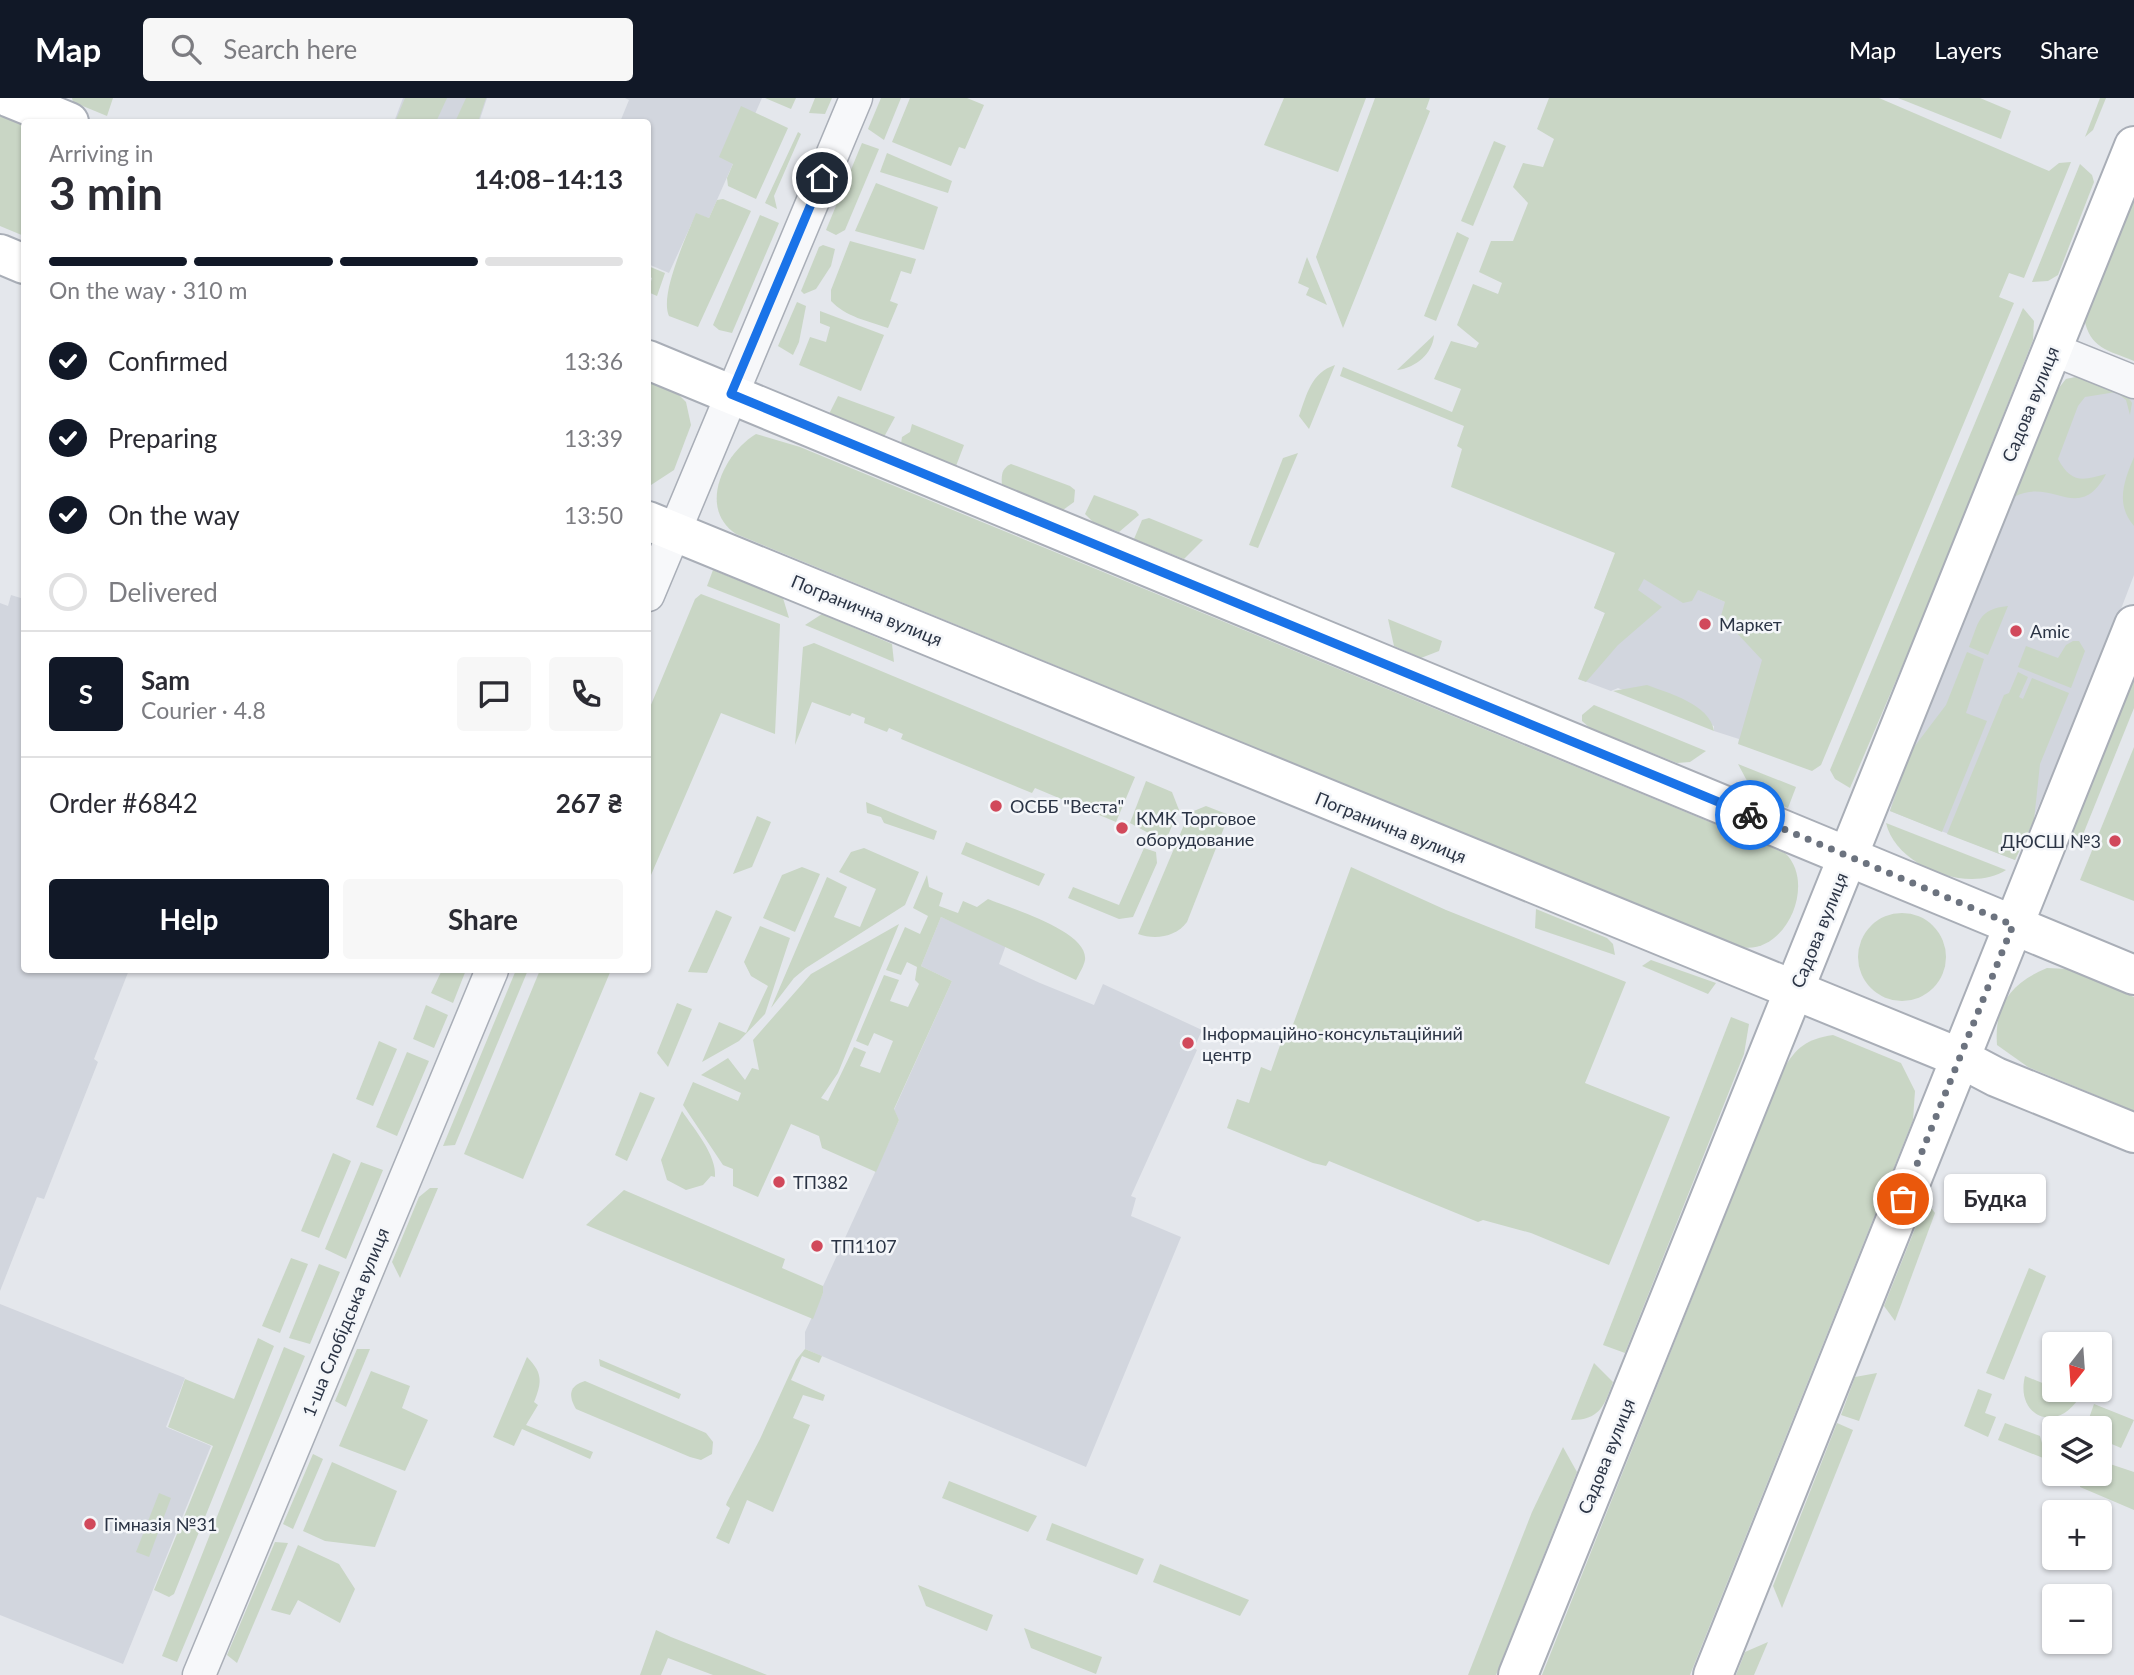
<!DOCTYPE html>
<html lang="en">
<head>
<meta charset="utf-8">
<style>
  :root { --surface:#fff; --page:#f7f7f7; --text:#2b2b33; --muted:#7c7c81; --line:#e1e1e2; --accent:#111827 }
  body { margin:0; font-family:Lato,sans-serif; background:var(--page); color:var(--text); height:100vh; display:flex; flex-direction:column; font-size:26px; white-space:nowrap }
  * { box-sizing:border-box; margin:0 }
  p { font-size:23px; color:var(--muted) }
  .icon { flex:none; width:38px; height:38px; fill:none; stroke:currentColor; stroke-width:2; stroke-linecap:round; stroke-linejoin:round }
  .map { position:relative; flex:1; overflow:hidden }
  .sheet { position:absolute; left:21px; top:21px; width:630px; height:854px; display:flex; flex-direction:column; background:var(--surface); border-radius:7px; box-shadow:0 2px 5px #0004 }
  .sheet>* { flex:none }
  .needle { width:46px; rotate:197deg }
  .tools { position:absolute; left:2042px; top:1234px; display:grid; gap:14px }
  .tools a { display:grid; place-items:center; width:70px; height:70px; border-radius:7px; background:var(--surface); box-shadow:0 2px 5px #0004; font-size:35px }
  .pin { position:absolute; display:grid; place-items:center; width:60px; height:60px; color:#fff; margin:-30px; border:4px solid #fff; border-radius:50%; box-shadow:0 2px 7px #0007 }
  .courier { position:absolute; display:grid; place-items:center; width:70px; height:70px; margin:-35px; border:5px solid #1a73e8; border-radius:50%; background:#fff; color:#222; box-shadow:0 2px 9px #0007 }
  .bubble { position:absolute; height:49px; border-radius:7px; background:var(--surface); box-shadow:0 2px 5px #0004; font-size:23px; font-weight:700; line-height:49px; text-align:center }
  .head em { font-style:normal; font-weight:700 }
  .head div { display:flex; flex-direction:column-reverse }
  .head { display:flex; align-items:center; justify-content:space-between; height:119px; padding:0 28px }
  h1 { font-size:46px; font-weight:700; line-height:52px }
  .bar { display:grid; grid-template-columns:repeat(4,1fr); gap:10px 7px; align-content:center; height:84px; padding:0 28px }
  .bar i { height:9px; border-radius:5px; background:var(--line) }
  .bar .on { background:var(--accent) }
  .bar p { grid-column:span 4 }
  .line { display:flex; align-items:center; gap:18px; padding:0 28px; border-top:2px solid var(--line) }
  .line div { flex:1 }
  .round { display:grid; place-items:center; flex:none; width:74px; height:74px; border-radius:7px; background:var(--page) }
  ol { padding:0 28px; list-style:none }
  li { display:flex; align-items:center; gap:21px; height:77px }
  li p { margin-inline-start:auto }
  li .icon { padding:7px; border-radius:50%; background:var(--accent); color:#fff; stroke-width:4 }
  li:last-child { color:var(--muted) }
  li i { width:38px; height:38px; border:4px solid var(--line); border-radius:50% }
  .action { display:flex; gap:14px; margin-top:auto; padding:14px 28px }
  .action a { flex:1; height:80px; border-radius:7px; background:var(--accent); color:#fff; font-size:28px; font-weight:700; line-height:80px; text-align:center }
  .action a+a { background:var(--page); color:var(--text) }
  header { display:flex; align-items:center; gap:42px; box-sizing:border-box; height:98px; padding:0 35px; background:var(--accent); color:#fff }
  header strong { font-size:33px }
  nav { display:flex; gap:38px; margin-inline-start:auto; font-size:24px }
  .search { width:490px; height:63px; background:var(--page); display:flex; align-items:center; gap:18px; box-sizing:border-box; padding:0 24px; border-radius:7px; color:var(--muted); font-size:26px }
  .map>svg:first-child { display:block }
  .built { fill:#d2d6de }
  .green { fill:#c9d6c5 }
  .lines { fill:none; stroke-linecap:round; stroke-linejoin:round }
  .street-casing { stroke:#a9aeb7; stroke-width:35 }
  .secondary-casing { stroke:#a9aeb7; stroke-width:42 }
  .street { stroke:#f7f8fa; stroke-width:32 }
  .secondary { stroke:#fff; stroke-width:38 }
  .done { stroke:#6c737f; stroke-width:7; stroke-dasharray:0 12.6 }
  .route { stroke:#1a73e8; stroke-width:9 }
  .poi-dot { fill:#d1495b; stroke:#f4f6f9; stroke-width:2.5 }
  .labels { text-anchor:middle; dominant-baseline:central; stroke-width:5; stroke-linejoin:round; paint-order:stroke }
  .street-label { font-size:18px; fill:#2b3445; stroke:#f4f6f9 }
  .poi-label { font-size:18px; fill:#2b3445; stroke:#f4f6f9; text-anchor:start }
</style>
</head>
<body>
<header>
<strong>Map</strong>
<div class="search"><svg class="icon" aria-label="search" viewBox="0 0 24 24"><circle cx="10" cy="10" r="6"/><path d="M15 15l6 6"/></svg>Search here</div>
<nav><a>Map</a><a>Layers</a><a>Share</a></nav>
</header>
<div class="map">
<svg width="2134" height="1577" viewBox="0 0 2134 1577">
  <rect width="100%" height="100%" fill="#e4e7ec"/>
  <g class="built">
    <polygon points="403,0 487,0 479,24 394,24"/>
    <polygon points="625,0 762,0 709,120 696,116 669,175 648,166 648,24 620,24 629,2"/>
    <polygon points="2076,279 2134,296 2134,477 2100,566 2015,762 1890,713 1898,683 2055,295 2066,281"/>
    <polygon points="1616,455 1725,504 1768,562 1751,623 1738,646 1739,641 1714,633 1714,628 1618,590 1611,593 1579,581 1605,515 1594,510"/>
    <polygon points="11,497 24,501 24,872 129,872 94,961 98,964 44,1101 37,1099 0,1193 0,505 8,508"/>
    <polygon points="941,819 1006,847 999,866 1040,885 1094,907 1103,886 1202,932 1194,950 1197,952 1131,1098 1136,1100 1131,1118 1181,1139 1086,1369 805,1251 805,1234 823,1195 823,1188 899,1022 894,1012 952,883 921,868"/>
    <polygon points="0,1206 185,1280 166,1329 211,1348 123,1566 0,1517"/>
  </g>
  <g class="green">
    <polygon points="72,0 113,0 107,18 73,4"/>
    <polygon points="405,0 447,0 436,24 395,24"/>
    <polygon points="466,0 486,0 478,24 455,24"/>
    <polygon points="765,0 796,0 791,11"/>
    <polygon points="815,0 832,0 825,16 809,15"/>
    <polygon points="881,0 901,0 884,42 868,31"/>
    <polygon points="910,0 967,0 984,7 965,51 959,49 951,68 892,44"/>
    <polygon points="1284,0 1366,0 1338,74 1264,47"/>
    <polygon points="1375,0 1430,0 1426,11 1430,13 1343,230 1316,159"/>
    <polygon points="1549,0 1879,0 2049,73 2059,65 2071,64 2024,180 2009,175 1999,199 2014,205 1821,667 1812,673 1738,646 1762,562 1721,518 1725,504 1698,492 1692,503 1683,505 1644,481 1638,492 1662,509 1618,547 1586,584 1578,581 1605,515 1594,510 1615,455 1451,389 1462,351 1457,348 1464,328 1340,278 1343,269 1452,314 1461,291 1434,281 1451,243 1476,250 1479,245 1457,227 1473,186 1498,196 1502,185 1479,174 1491,143 1513,143 1528,105 1513,89 1523,65 1543,69 1554,41 1537,31"/>
    <polygon points="1898,0 1980,0 2011,13 2001,41"/>
    <polygon points="2100,0 2106,0 2093,32 2085,39"/>
    <polygon points="741,8 788,30 756,101 728,88 727,80 733,66 719,59"/>
    <polygon points="0,14 24,24 24,138 0,128"/>
    <polygon points="798,34 801,36 774,98 777,111 765,105"/>
    <polygon points="1494,43 1506,48 1473,128 1461,123"/>
    <polygon points="862,45 879,51 845,132 836,137 826,132"/>
    <polygon points="887,55 952,83 948,95 880,74"/>
    <polygon points="2080,66 2092,77 2094,84 2058,177 2048,183 2032,184"/>
    <polygon points="876,85 938,109 924,152 855,133"/>
    <path d="M2134 95V263C2108 252 2090 251 2084 220Z"/>
    <path d="M723 101 751 113 698 229 669 218C659 197 687 137 696 115L709 120 717 102Z"/>
    <polygon points="760,117 779,125 732,235 719,232 713,227"/>
    <polygon points="1457,134 1469,140 1436,223 1424,218"/>
    <path d="M850 143 916 161 911 176 901 173 890 203 898 206 888 230C868 223 846 219 831 203V192Z"/>
    <polygon points="823,147 835,151 831,168 816,191 804,196 801,193 819,149"/>
    <polygon points="1307,159 1327,207 1306,197 1309,190 1298,185"/>
    <polygon points="648,168 665,175 657,198 648,194 652,180 648,178"/>
    <polygon points="797,204 806,208 799,244 793,257 778,248"/>
    <polygon points="2023,210 2034,223 2033,242 1924,517 1850,690 1835,681 1830,672"/>
    <polygon points="820,213 884,237 861,293 799,267 810,239 826,244 830,229 820,225"/>
    <path d="M1434 237C1433 255 1416 270 1397 272Z"/>
    <path d="M1335 267 1309 331 1299 318C1307 296 1311 275 1335 267Z"/>
    <path d="M2076 279H2089L2123 291 2132 305 2130 317 2126 302 2116 294 2085 299 2078 308 2058 361C2071 385 2082 383 2106 376 2079 427 2052 378 2014 399L2055 295 2066 281Z"/>
    <polygon points="648,281 677,295 686,304 691,327 674,372 651,387 648,387"/>
    <polygon points="838,298 895,319 884,339 829,316"/>
    <polygon points="912,326 964,347 956,368 901,346 902,339 910,334"/>
    <path d="M756 336 800 349 1785 755C1817 785 1786 858 1740 849L736 436C697 410 724 355 756 336Z"/>
    <polygon points="1298,355 1258,450 1249,447 1283,360"/>
    <path d="M2134 359V428C2115 406 2124 383 2134 359Z"/>
    <path d="M1011 366 1070 388 1075 392 1074 404 1063 412 1002 387C1001 377 1002 370 1011 366Z"/>
    <polygon points="1094,397 1136,413 1139,417 1119,434 1094,425 1085,416"/>
    <polygon points="1149,420 1203,442 1184,461 1134,441 1142,422"/>
    <polygon points="713,472 783,500 789,520 707,488"/>
    <polygon points="701,496 780,526 775,636 721,615 648,784 648,614 695,501"/>
    <path d="M2008 508 1988 557 1969 549C1979 524 1978 511 2008 508Z"/>
    <polygon points="822,516 892,546 894,564 805,527"/>
    <polygon points="1388,521 1442,543 1439,553 1421,560 1394,548"/>
    <polygon points="2073,543 2079,543 2085,553 2071,590 2018,569 2026,548 2058,560 2066,547"/>
    <polygon points="814,545 1135,679 1116,724 1035,690 1032,695 901,641 903,636 889,630 887,634 864,625 865,620 852,615 850,618 812,604 795,647 803,549"/>
    <polygon points="1967,554 1984,561 1966,615 1987,623 1942,734 1890,713 1911,653 1946,607"/>
    <polygon points="2018,574 2028,579 2019,599 2023,601 2032,580 2069,595 2040,666 2034,722 2015,762 1947,736 2004,597 2009,595"/>
    <polygon points="2134,579 2134,610 2082,739 2071,736"/>
    <path d="M1647 587C1668 595 1710 606 1714 633L1613 593Z"/>
    <polygon points="1594,607 1706,653 1690,664 1677,665 1590,630 1582,623 1582,617"/>
    <polygon points="2134,649 2134,803 2080,782"/>
    <polygon points="1738,666 1796,689 1788,710 1754,696"/>
    <polygon points="1146,683 1172,694 1179,712 1165,744 1130,725"/>
    <polygon points="866,704 937,733 934,742 884,725 881,719 867,715"/>
    <path d="M1206 708 1229 717 1187 824C1176 839 1155 842 1138 836L1189 715Z"/>
    <polygon points="757,718 771,724 752,769 733,776"/>
    <path d="M1886 725 2006 772C1969 796 1896 769 1886 725Z"/>
    <polygon points="966,744 1045,776 1039,788 961,756"/>
    <polygon points="864,750 919,774 905,807 806,870 794,880 771,910 827,779 847,789 834,819 860,829 876,791 839,774 851,754"/>
    <polygon points="1144,750 1156,754 1157,765 1133,819 1119,821 1068,800 1073,789 1119,807"/>
    <polygon points="802,769 820,776 795,834 763,820 782,777"/>
    <polygon points="1351,769 1446,812 1626,884 1585,985 1670,1019 1609,1167 1531,1135 1483,1122 1478,1124 1329,1063 1326,1068 1313,1065 1227,1030 1237,1001 1249,1005 1261,969 1271,973 1285,933 1291,932"/>
    <path d="M927 777 929 789 943 795 939 808 958 815 963 803 977 809 988 801C1009 810 1089 833 1085 862 1084 868 1079 876 1076 882L941 819 921 868 952 883 894 1011 899 1022 876 1074 822 1050 819 1038 791 1026 758 1099 733 1088V1071L723 1067 683 1007 693 984 738 1003 741 995 701 977 728 960 745 982 752 970 759 972 753 942 811 876 899 826 838 975 821 1000 828 1003 854 949 866 954 860 968 880 975 893 943 874 935 868 948 856 943 884 877 899 882 890 903 908 909 919 886 915 882 917 869 907 864 901 877 886 872 905 829 920 836 928 818 913 810Z"/>
    <polygon points="1536,811 1607,840 1613,846 1615,857 1535,830"/>
    <polygon points="716,812 732,819 707,875 688,874"/>
    <circle cx="1902" cy="859" r="44"/>
    <polygon points="760,828 790,840 765,916 739,943 702,964 719,924 746,935 768,888 751,878 744,864"/>
    <polygon points="1651,862 1716,885 1708,896 1642,868"/>
    <path d="M2047 870 2068 871 2134 899V1013L2028 969 1997 947C1994 907 2011 885 2047 870Z"/>
    <polygon points="442,872 466,872 453,905 431,895"/>
    <polygon points="516,872 528,872 455,1047 443,1048"/>
    <polygon points="540,872 611,872 523,1081 464,1056"/>
    <polygon points="677,905 692,911 668,969 657,955"/>
    <polygon points="426,907 448,917 434,950 413,941"/>
    <polygon points="1731,919 1749,926 1744,956 1625,1255 1603,1247"/>
    <path d="M1833 937 1901 965 1915 993 1913 1022 1690 1577H1542L1783 972C1796 949 1807 941 1833 937Z"/>
    <polygon points="379,943 397,951 373,1008 356,1001"/>
    <polygon points="407,954 429,963 397,1038 376,1029"/>
    <polygon points="640,994 655,1000 627,1063 615,1057"/>
    <path d="M682 1013C694 1031 717 1057 715 1079L711 1078 703 1087 686 1092 667 1082 661 1062Z"/>
    <polygon points="333,1055 351,1063 319,1140 301,1133"/>
    <polygon points="361,1064 383,1072 346,1161 325,1151"/>
    <polygon points="430,1090 438,1090 400,1180 392,1164 419,1099"/>
    <polygon points="624,1092 785,1161 782,1170 823,1188 823,1195 813,1221 586,1127"/>
    <polygon points="1932,1111 1935,1115 1895,1223 1884,1208 1922,1113"/>
    <polygon points="291,1160 308,1166 280,1235 262,1228"/>
    <polygon points="319,1166 340,1174 310,1246 289,1240"/>
    <polygon points="2029,1170 2046,1178 2004,1282 1986,1275"/>
    <polygon points="258,1240 274,1248 174,1496 169,1499 154,1492 213,1348 168,1329 185,1281 234,1301"/>
    <polygon points="284,1249 305,1258 177,1564 162,1558"/>
    <polygon points="357,1251 370,1251 346,1309 335,1303"/>
    <polygon points="805,1251 822,1258 819,1265 802,1258 791,1282 825,1297 823,1303 803,1297 793,1320 810,1327 773,1414 747,1402 729,1446 716,1440 730,1410 726,1407 727,1404 760,1341 796,1262"/>
    <path d="M527 1259C543 1275 542 1284 534 1304L538 1307 526 1327 593 1354 590 1361 522 1331 514 1348 493 1339Z"/>
    <polygon points="599,1261 681,1296 679,1301 600,1268"/>
    <path d="M1594 1265 1613 1284C1604 1309 1599 1322 1571 1322Z"/>
    <polygon points="371,1273 410,1288 402,1310 428,1322 405,1373 339,1348"/>
    <polygon points="1877,1275 1859,1323 1841,1317 1855,1279"/>
    <path d="M2025 1278 2079 1300C2055 1337 2015 1317 2025 1278Z"/>
    <path d="M585 1283 706 1335 713 1344 712 1356 701 1362 690 1359 576 1311C568 1297 569 1288 585 1283Z"/>
    <polygon points="1978,1291 1992,1296 1985,1315 1996,1319 1988,1339 1964,1328"/>
    <polygon points="2094,1306 2134,1322 2121,1350 2100,1341 2100,1330 2089,1330 2087,1326"/>
    <polygon points="1837,1325 1853,1332 1782,1510 1773,1488"/>
    <polygon points="2005,1325 2040,1338 2042,1345 2051,1349 2054,1344 2053,1364 1998,1342"/>
    <polygon points="1563,1349 1577,1374 1496,1577 1468,1577 1532,1414"/>
    <polygon points="313,1356 323,1361 293,1431 283,1426"/>
    <polygon points="332,1364 397,1393 375,1449 325,1443 303,1433"/>
    <polygon points="2110,1366 2134,1374 2134,1412 2080,1389 2080,1384 2068,1379 2069,1376 2100,1376 2100,1367"/>
    <polygon points="949,1383 1037,1418 1028,1434 942,1400"/>
    <polygon points="159,1395 171,1400 149,1459 136,1454"/>
    <polygon points="1052,1425 1144,1461 1137,1477 1046,1442"/>
    <polygon points="275,1444 288,1445 237,1565 227,1557"/>
    <polygon points="298,1447 339,1466 355,1491 340,1525 298,1502 290,1517 271,1512"/>
    <polygon points="1160,1466 1249,1502 1240,1518 1153,1484"/>
    <polygon points="918,1487 993,1517 987,1533 926,1508"/>
    <polygon points="1024,1530 1102,1559 1096,1576 1031,1550"/>
    <polygon points="656,1532 671,1539 767,1577 713,1577 668,1560 661,1577 640,1577"/>
    <polygon points="1768,1544 1754,1577 1736,1577 1745,1554"/>
  </g>
  <g class="lines">
    <defs>
      <g id="street">
        <polyline points="2052,251 2134,284"/>
        <polyline points="648,497 856,0"/>
        <polyline points="199,1577 492,872"/>
      </g>
      <g id="secondary">
        <polyline points="10,0 69,24"/>
        <polyline points="0,156 24,166"/>
        <polyline points="648,262 2134,877"/>
        <polyline points="648,423 1958,959 1996,979 2134,1035"/>
        <polyline points="1518,1577 2134,48"/>
        <polyline points="1713,1577 2134,527"/>
      </g>
    </defs>
    <use href="#street" class="street-casing"/>
    <use href="#secondary" class="secondary-casing"/>
    <use href="#street" class="street"/>
    <use href="#secondary" class="secondary"/>
  </g>
  <g class="lines">
    <polyline class="done" points="1750,717 2013,827 1903,1101"/>
    <polyline class="route" points="822,80 731,296 1750,717"/>
  </g>
  <g class="poi-dot">
    <circle cx="1705" cy="526" r="7"/>
    <circle cx="2016" cy="533" r="7"/>
    <circle cx="996" cy="708" r="7"/>
    <circle cx="1122" cy="730" r="7"/>
    <circle cx="2115" cy="743" r="7"/>
    <circle cx="1188" cy="945" r="7"/>
    <circle cx="779" cy="1084" r="7"/>
    <circle cx="817" cy="1148" r="7"/>
    <circle cx="90" cy="1426" r="7"/>
  </g>
  <g class="labels">
    <g class="street-label">
      <text transform="translate(2030 306) rotate(-68)">Садова вулиця</text>
      <text transform="translate(867 512) rotate(22)">Погранична вулиця</text>
      <text transform="translate(1391 729) rotate(22)">Погранична вулиця</text>
      <text transform="translate(1819 832) rotate(-68)">Садова вулиця</text>
      <text transform="translate(345 1224) rotate(-68)">1-ша Слобідська вулиця</text>
      <text transform="translate(1606 1358) rotate(-68)">Садова вулиця</text>
    </g>
    <g class="poi-label">
      <text x="1719" y="526">Маркет</text>
      <text x="2030" y="533">Amic</text>
      <text x="1010" y="708">ОСББ "Веста"</text>
      <text x="1136" y="720">КМК Торговое<tspan x="1136" dy="21">оборудование</tspan></text>
      <text x="2101" y="743" text-anchor="end">ДЮСШ №3</text>
      <text x="1202" y="935">Інформаційно-консультаційний<tspan x="1202" dy="21">центр</tspan></text>
      <text x="793" y="1084">ТП382</text>
      <text x="831" y="1148">ТП1107</text>
      <text x="104" y="1426">Гімназія №31</text>
    </g>
  </g>
</svg>
<div class="tools">
<a><svg class="needle" viewBox="-14 -14 28 28"><path d="M0-13l5 13h-10z" fill="#e53935"/><path d="M0 13l5-13h-10z" fill="#7c7c81"/></svg></a>
<a><svg class="icon" aria-label="layers" viewBox="0 0 24 24"><path d="M12 4l9 5-9 5-9-5zM3 14l9 5 9-5"/></svg></a>
<a>+</a>
<a>−</a>
</div>
<div class="pin" style="left:1903px;top:1101px;background:#ea580c"><svg class="icon" aria-label="bag" viewBox="0 0 24 24"><path d="M5 8h14l-1 12H6zM9 8a3 3 0 0 1 6 0"/></svg></div>
<div class="pin" style="left:822px;top:80px;background:#1f2937"><svg class="icon" aria-label="home" viewBox="0 0 24 24"><path d="M3 11l9-7 9 7M6 9v11h12V9"/></svg></div>
<div class="courier" style="left:1750px;top:717px"><svg class="icon" aria-label="bike" viewBox="0 0 24 24"><circle cx="6" cy="16" r="4"/><circle cx="18" cy="16" r="4"/><path d="M6 16l4-8h5l3 8M10 8l3 8H6M13 5h3"/></svg></div>
<div class="bubble" style="left:1944px;top:1076px;width:102px">Будка</div>
<section class="sheet">
<div class="head"><div><h1>3 min</h1><p>Arriving in</p></div><em>14:08–14:13</em></div>
<div class="bar"><i class="on"></i><i class="on"></i><i class="on"></i><i></i><p>On the way · 310 m</p></div>
<ol>
<li><svg class="icon" aria-label="check" viewBox="0 0 24 24"><path d="M5 12l5 5 9-10"/></svg>Confirmed<p>13:36</p></li>
<li><svg class="icon" aria-label="check" viewBox="0 0 24 24"><path d="M5 12l5 5 9-10"/></svg>Preparing<p>13:39</p></li>
<li><svg class="icon" aria-label="check" viewBox="0 0 24 24"><path d="M5 12l5 5 9-10"/></svg>On the way<p>13:50</p></li>
<li><i></i>Delivered</li>
</ol>
<div class="line" style="height:126px"><b class="round" style="background:var(--accent);color:#fff">S</b><div><b>Sam</b><p>Courier · 4.8</p></div><a class="round"><svg class="icon" aria-label="chat" viewBox="0 0 24 24"><path d="M4 5h16v11H9l-5 4z"/></svg></a><a class="round"><svg class="icon" aria-label="phone" viewBox="0 0 24 24"><path d="M5 4h4l2 5-3 2q2 4 5 5l2-3 5 2v4C11 20 4 13 5 4z"/></svg></a></div>
<div class="line" style="height:91px"><div>Order #6842</div><b>267 ₴</b></div>
<div class="action"><a>Help</a><a>Share</a></div>
</section>
</div>
</body>
</html>
